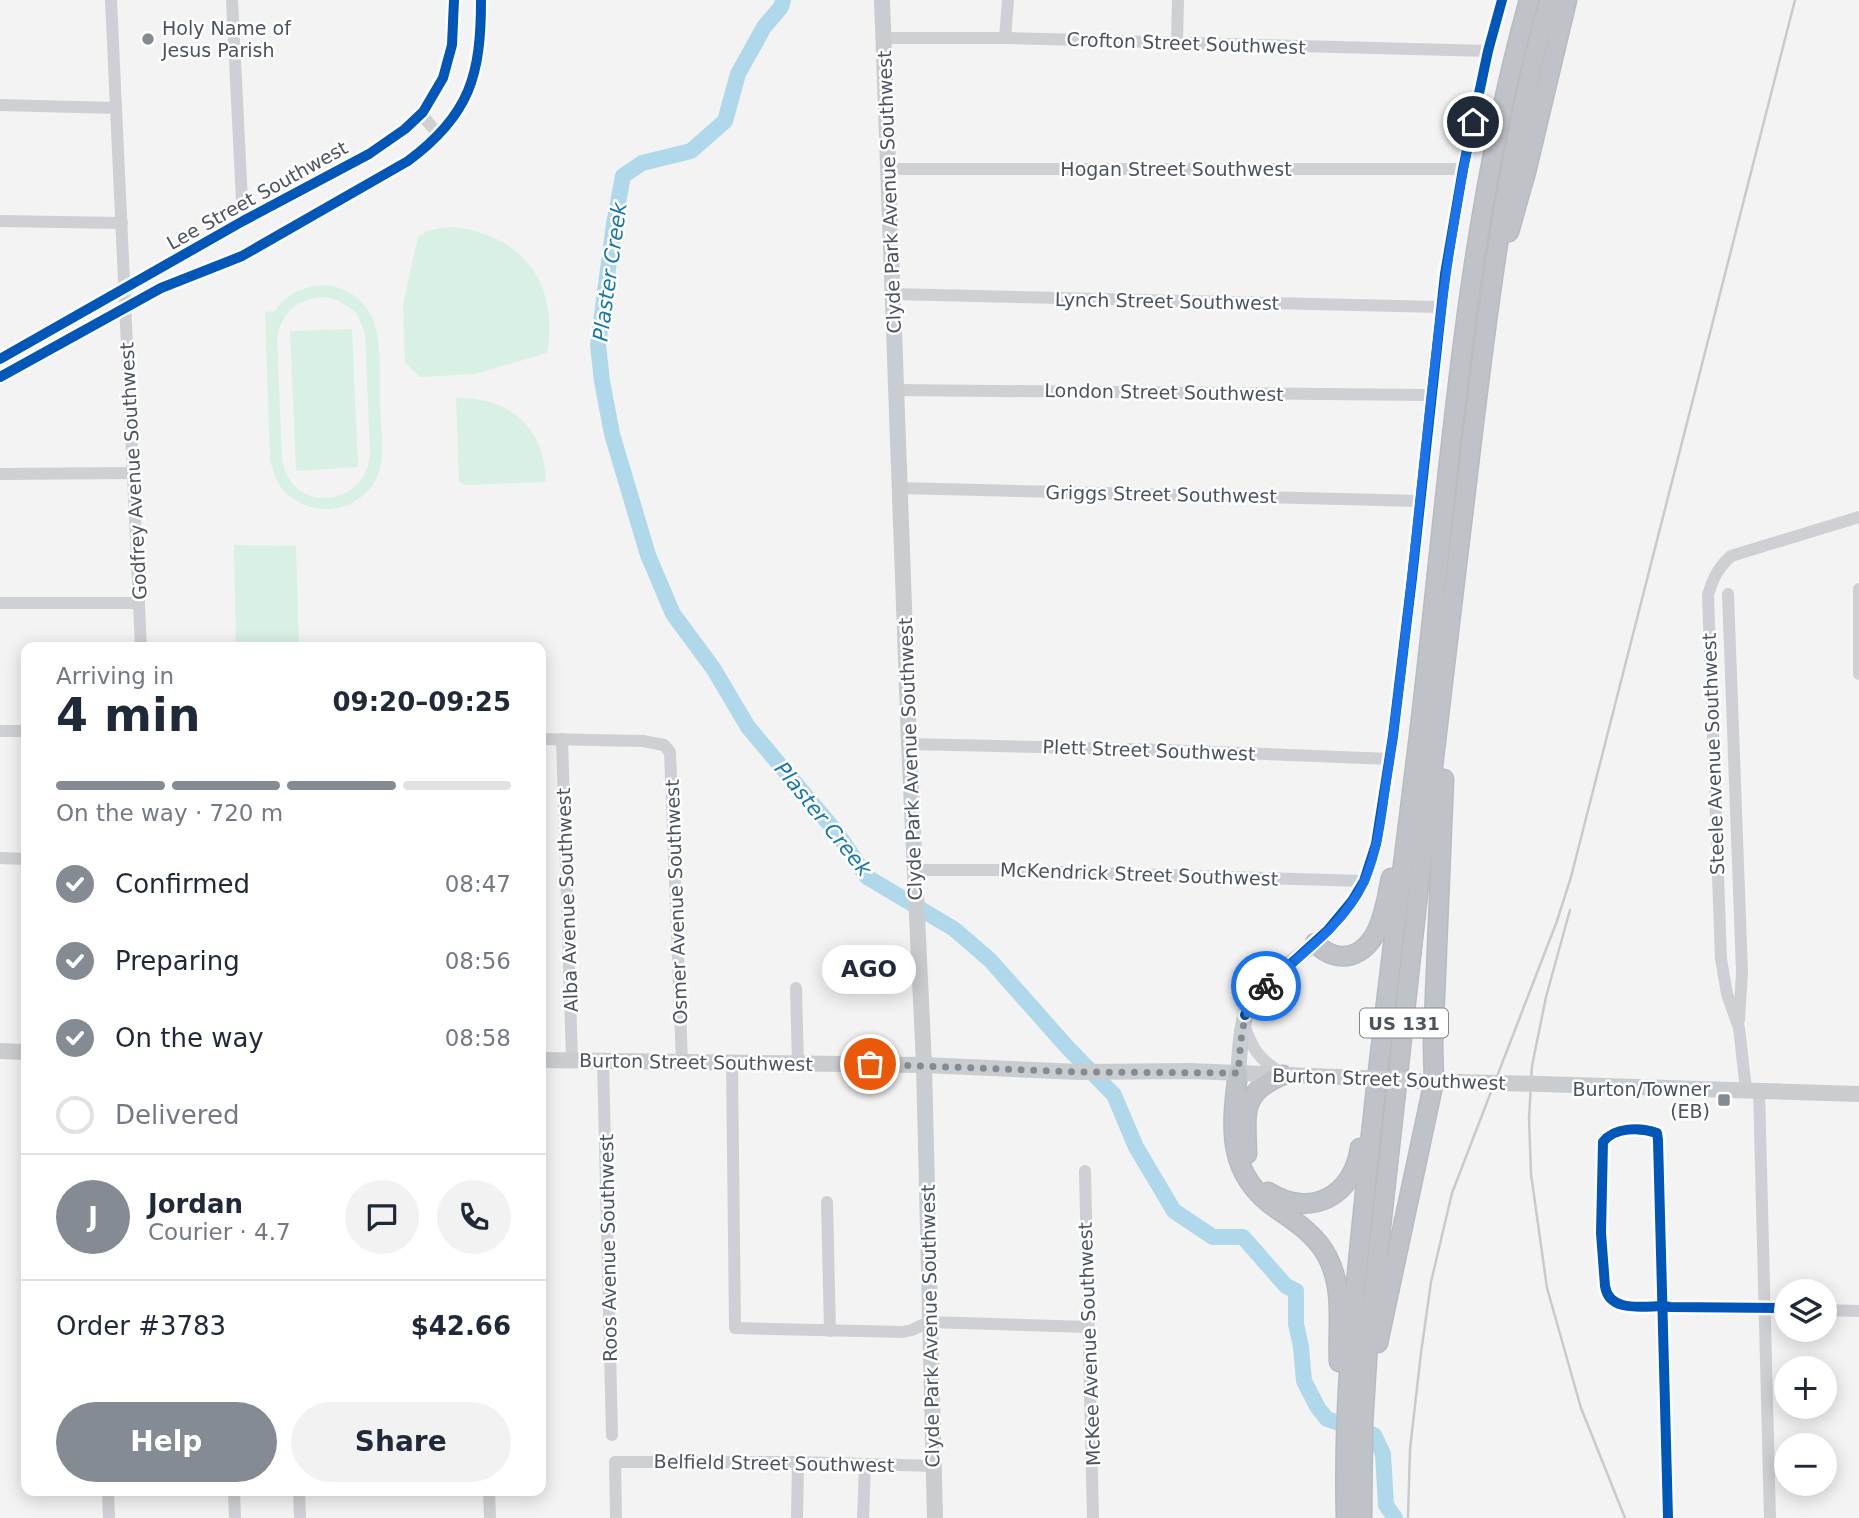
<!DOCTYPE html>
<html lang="en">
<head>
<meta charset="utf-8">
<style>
  :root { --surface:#fff; --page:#f2f2f3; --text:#1f2937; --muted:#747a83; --line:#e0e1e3; --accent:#858b92 }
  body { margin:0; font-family:"DejaVu Sans",sans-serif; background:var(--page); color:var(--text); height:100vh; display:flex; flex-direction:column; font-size:26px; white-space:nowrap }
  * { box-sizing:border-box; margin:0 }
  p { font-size:23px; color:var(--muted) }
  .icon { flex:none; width:38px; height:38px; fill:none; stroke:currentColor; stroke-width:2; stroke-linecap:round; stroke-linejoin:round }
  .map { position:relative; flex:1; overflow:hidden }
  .side { position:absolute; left:21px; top:642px; width:525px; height:854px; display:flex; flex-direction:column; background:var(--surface); border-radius:14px; box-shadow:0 4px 18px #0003 }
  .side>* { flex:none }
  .controls { position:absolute; left:1774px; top:1279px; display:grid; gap:14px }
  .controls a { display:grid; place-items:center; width:63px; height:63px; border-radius:50%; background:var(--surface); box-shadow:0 4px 18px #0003; font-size:35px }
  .pin { position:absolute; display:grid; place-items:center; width:60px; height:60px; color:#fff; margin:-30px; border:4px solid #fff; border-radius:50%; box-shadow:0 2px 7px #0007 }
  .courier { position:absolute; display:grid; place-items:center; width:70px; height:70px; margin:-35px; border:5px solid #1a73e8; border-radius:50%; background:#fff; color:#222; box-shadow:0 2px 9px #0007 }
  .bubble { position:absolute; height:49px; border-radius:24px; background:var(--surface); box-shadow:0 4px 18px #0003; font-size:23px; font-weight:600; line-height:49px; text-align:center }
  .headline em { font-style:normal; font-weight:600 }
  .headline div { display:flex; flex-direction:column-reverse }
  .headline { display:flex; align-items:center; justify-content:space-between; height:119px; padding:0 35px }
  h1 { font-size:46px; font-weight:600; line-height:52px }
  .bar { display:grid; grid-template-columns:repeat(4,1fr); gap:10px 7px; align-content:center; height:84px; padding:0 35px }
  .bar i { height:9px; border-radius:5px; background:var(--line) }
  .bar .on { background:var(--accent) }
  .bar p { grid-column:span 4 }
  .line { display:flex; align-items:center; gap:18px; padding:0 35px; border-top:2px solid var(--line) }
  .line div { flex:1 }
  .round { display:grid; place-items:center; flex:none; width:74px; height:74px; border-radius:37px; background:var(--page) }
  ol { padding:0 35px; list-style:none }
  li { display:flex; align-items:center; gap:21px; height:77px }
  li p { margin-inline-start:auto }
  li .icon { padding:7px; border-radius:50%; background:var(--accent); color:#fff; stroke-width:4 }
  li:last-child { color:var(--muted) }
  li i { width:38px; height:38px; border:4px solid var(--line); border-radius:50% }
  .primary-button { display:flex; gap:14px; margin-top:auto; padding:14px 35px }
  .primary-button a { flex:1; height:80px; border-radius:42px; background:var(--accent); color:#fff; font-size:28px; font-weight:600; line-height:80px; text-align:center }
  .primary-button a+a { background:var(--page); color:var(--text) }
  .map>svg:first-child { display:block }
  .pitch { fill:#d9f0e5; fill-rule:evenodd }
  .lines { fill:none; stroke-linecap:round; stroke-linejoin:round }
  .river { stroke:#b0d8eb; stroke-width:16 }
  .highway-casing { stroke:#b8bbc1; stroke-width:21 }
  .minor { stroke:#ced0d3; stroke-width:12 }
  .major { stroke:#cacdd0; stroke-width:16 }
  .highway { stroke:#bfc3c8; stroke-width:18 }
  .rail { stroke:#c8cacc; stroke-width:2.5 }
  .major-bridge { stroke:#cacdd0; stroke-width:16 }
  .cycleway-casing { stroke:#fff; stroke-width:15 }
  .cycleway { stroke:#0057b8; stroke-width:10 }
  .done { stroke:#858b92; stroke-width:7; stroke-dasharray:0 12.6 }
  .route { stroke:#1a73e8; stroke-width:9 }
  .poi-dot { fill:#858b92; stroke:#fff; stroke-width:2.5 }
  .labels { text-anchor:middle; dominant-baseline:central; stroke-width:5; stroke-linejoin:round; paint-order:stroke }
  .shield { fill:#fff; stroke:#80878e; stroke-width:2 }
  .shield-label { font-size:18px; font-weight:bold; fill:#4a535e }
  .poi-label { font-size:19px; fill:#4a535e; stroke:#fff; text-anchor:start }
  .street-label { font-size:19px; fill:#4a535e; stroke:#fff }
  .water-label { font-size:21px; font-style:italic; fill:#1678a6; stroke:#fff }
</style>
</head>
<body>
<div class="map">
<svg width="1859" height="1518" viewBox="0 0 1859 1518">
  <rect width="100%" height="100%" fill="#f3f3f3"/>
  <g class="pitch">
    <path d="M452 227C523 234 559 284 547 353L475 374 420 377 405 363 403 304 418 237C428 229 440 228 452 227Z"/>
    <path d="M327 285C345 288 360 296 370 313 383 338 379 375 380 403 380 421 383 439 382 457 381 465 379 476 374 483 355 513 311 518 286 493 277 485 273 471 270 460L265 312 275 311C288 292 304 286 327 285ZM326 297 337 300 356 312 365 332 370 454C365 510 289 514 282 458L277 337C283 310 299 298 326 297Z"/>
    <polygon points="352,329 358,467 296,471 290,331"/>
    <path d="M456 398C510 397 544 426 546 482L464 485 459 481Z"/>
    <polygon points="234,545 296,546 299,647 236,647"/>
  </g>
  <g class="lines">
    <polyline class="river" points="783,0 781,7 764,27 738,74 725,121 691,151 642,163 623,176 614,224 598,345 602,381 612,434 648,555 673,614 713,668 748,727 837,833 867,877 954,929 990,960 1068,1048 1114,1095 1136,1147 1174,1211 1213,1237 1243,1237 1286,1286 1296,1291 1296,1324 1301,1347 1304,1381 1318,1408 1327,1419 1374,1435 1383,1454 1386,1505 1395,1518"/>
    <defs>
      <g id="highway">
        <polyline points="1509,232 1526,172 1567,0"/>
        <path d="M1315 943C1339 967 1366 957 1379 926 1385 911 1388 894 1391 878"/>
        <path d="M1238 1073C1231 1128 1226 1174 1277 1209 1296 1222 1316 1235 1327 1256 1345 1290 1337 1326 1339 1362"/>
        <path d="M1247 1154C1246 1112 1240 1093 1283 1075"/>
        <path d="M1268 1192C1311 1219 1353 1196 1360 1148"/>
        <polyline points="1378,1343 1434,1081 1433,1045 1444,779"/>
        <path d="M1346 1518C1343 1413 1353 1308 1364 1203 1378 1055 1398 908 1416 760 1448 507 1460 247 1529 0"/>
        <path d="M1362 1518 1363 1424 1368 1344C1395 1087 1425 829 1456 572 1480 379 1497 187 1549 0"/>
      </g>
    </defs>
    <use href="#highway" class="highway-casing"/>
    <g class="minor">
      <polyline points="111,0 141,648"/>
      <polyline points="232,0 243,221"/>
      <polyline points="884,38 1005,38 1488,51"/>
      <polyline points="1005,38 1008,0"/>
      <polyline points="1177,43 1178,0"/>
      <polyline points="0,105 116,108"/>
      <polyline points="421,114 439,135"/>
      <polyline points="889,169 1463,169"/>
      <polyline points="0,221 122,223"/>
      <polyline points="893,294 1440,307"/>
      <polyline points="0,359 243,221 369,154 405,129 423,112 443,78 452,45 454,0"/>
      <path d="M0 377 161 288 242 256 408 161C470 115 481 75 481 0"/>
      <polyline points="897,390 1431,395"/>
      <polyline points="0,474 133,473"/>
      <polyline points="900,488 1421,501"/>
      <polyline points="1859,589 1859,674"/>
      <polyline points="1728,594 1742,972 1739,1020"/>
      <polyline points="0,603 139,603"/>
      <polyline points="0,731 26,731"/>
      <polyline points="541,739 643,741 664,745 670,752 682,1062"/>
      <polyline points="562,739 572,1061"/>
      <polyline points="909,744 1166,750 1390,759"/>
      <polyline points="0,858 26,859"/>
      <polyline points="915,870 998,870 1364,881"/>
      <path d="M1315 943C1336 922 1357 900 1368 872 1379 842 1382 810 1387 778 1395 724 1401 670 1408 616 1422 502 1428 387 1445 274 1458 182 1477 90 1502 0"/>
      <polyline points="796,988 798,1064"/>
      <path d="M1244 1024C1253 1051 1259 1059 1283 1074"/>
      <polyline points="603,1061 612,1435"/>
      <polyline points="732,1063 735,1328 903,1332 912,1330 929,1322 1088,1327"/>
      <path d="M1746 1090 1739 1028 1727 994 1721 959 1708 595C1713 578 1718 568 1731 556L1859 517"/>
      <polyline points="1759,1090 1770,1518"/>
      <polyline points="1085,1171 1093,1518"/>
      <polyline points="827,1202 830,1331"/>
      <polyline points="1825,1310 1859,1311"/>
      <polyline points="108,1491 109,1518"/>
      <polyline points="234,1491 235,1518"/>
      <polyline points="299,1491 300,1518"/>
      <polyline points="489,1491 490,1518"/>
      <polyline points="616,1518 615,1462 798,1462 934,1466"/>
      <polyline points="797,1518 798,1462"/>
      <polyline points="863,1518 865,1464"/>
      <path d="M1668 1518 1658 1140 1657 1133C1640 1127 1614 1127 1603 1142L1601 1233 1605 1286C1609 1313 1643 1306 1664 1306L1670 1307 1787 1308"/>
    </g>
    <g class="major">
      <polyline points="882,0 909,744 924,1065 935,1518"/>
      <polyline points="0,1051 26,1052"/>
      <polyline points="541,1060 924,1065 1079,1072 1189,1071 1363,1078"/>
      <path d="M1238 1073C1240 1054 1240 1032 1246 1013 1255 988 1295 960 1315 943"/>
      <polyline points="1541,1084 1859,1094"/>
    </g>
    <use href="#highway" class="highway"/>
    <g class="rail">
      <polyline points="1570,910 1546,997 1532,1066 1529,1118 1531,1174 1547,1288 1581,1408 1625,1518"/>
      <polyline points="1408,1518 1410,1449 1421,1353 1431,1282 1452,1193 1557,921 1571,877 1795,0"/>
    </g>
    <g class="major-bridge">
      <polyline points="1363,1078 1418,1081"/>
      <polyline points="1458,1082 1541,1084"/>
    </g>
    <defs>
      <g id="cycleway">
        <polyline points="0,359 243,221 369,154 405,129 423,112 443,78 452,45 454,0"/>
        <path d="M0 377 161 288 242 256 408 161C470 115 481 75 481 0"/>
        <polyline points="1245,1015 1250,1005 1260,992 1328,930 1352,901 1364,881 1376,844 1393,736 1412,578 1445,274 1463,169 1488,51 1502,0"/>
        <path d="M1668 1518 1658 1140 1657 1133C1640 1127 1614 1127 1603 1142L1601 1233 1605 1286C1609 1313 1643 1306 1664 1306L1670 1307 1787 1308"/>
      </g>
    </defs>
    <use href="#cycleway" class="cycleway-casing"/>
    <use href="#cycleway" class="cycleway"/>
  </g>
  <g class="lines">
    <path class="done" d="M870 1064 1079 1072 1238 1073C1242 1038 1239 1012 1266 986"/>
    <path class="route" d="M1266 986C1300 955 1344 925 1364 882 1377 853 1381 821 1385 790 1392 744 1398 699 1403 653 1425 476 1435 297 1473 122"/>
  </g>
  <g class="poi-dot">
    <circle cx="148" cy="39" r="7"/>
    <rect x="1717" y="1093" width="14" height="14" rx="3.5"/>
  </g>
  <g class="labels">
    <rect class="shield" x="1360" y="1008.5" width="88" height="29" rx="5"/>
    <g class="shield-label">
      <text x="1404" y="1023">US 131</text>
    </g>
    <g class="poi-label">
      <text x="162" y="28">Holy Name of<tspan x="162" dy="22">Jesus Parish</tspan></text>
      <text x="1710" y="1089" text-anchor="end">Burton/Towner<tspan x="1710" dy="22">(EB)</tspan></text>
    </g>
    <g class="street-label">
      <text transform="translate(1186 43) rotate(2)">Crofton Street Southwest</text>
      <text x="1176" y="169">Hogan Street Southwest</text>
      <text transform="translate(889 192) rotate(-92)">Clyde Park Avenue Southwest</text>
      <text transform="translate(257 195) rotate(-29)">Lee Street Southwest</text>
      <text transform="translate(1167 301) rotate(1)">Lynch Street Southwest</text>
      <text transform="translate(1164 392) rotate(1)">London Street Southwest</text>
      <text transform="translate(133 471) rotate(-93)">Godfrey Avenue Southwest</text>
      <text transform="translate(1161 494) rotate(1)">Griggs Street Southwest</text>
      <text transform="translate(1149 750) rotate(2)">Plett Street Southwest</text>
      <text transform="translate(1713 754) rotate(-92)">Steele Avenue Southwest</text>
      <text transform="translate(910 759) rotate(-92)">Clyde Park Avenue Southwest</text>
      <text transform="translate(1139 874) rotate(2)">McKendrick Street Southwest</text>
      <text transform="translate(567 900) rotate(-92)">Alba Avenue Southwest</text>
      <text transform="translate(676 902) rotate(-92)">Osmer Avenue Southwest</text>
      <text transform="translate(696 1062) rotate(1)">Burton Street Southwest</text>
      <text transform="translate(1389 1079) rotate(2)">Burton Street Southwest</text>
      <text transform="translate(608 1248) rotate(-91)">Roos Avenue Southwest</text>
      <text transform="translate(930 1326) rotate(-91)">Clyde Park Avenue Southwest</text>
      <text transform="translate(1089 1344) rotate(-92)">McKee Avenue Southwest</text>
      <text transform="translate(774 1463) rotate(1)">Belfield Street Southwest</text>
    </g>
    <g class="water-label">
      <text transform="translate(610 272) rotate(-82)">Plaster Creek</text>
      <text transform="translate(823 819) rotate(51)">Plaster Creek</text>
    </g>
  </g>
</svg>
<div class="controls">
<a><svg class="icon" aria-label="layers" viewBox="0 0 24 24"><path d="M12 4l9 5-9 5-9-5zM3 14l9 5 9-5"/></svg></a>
<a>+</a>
<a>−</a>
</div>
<div class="pin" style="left:870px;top:1064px;background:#ea580c"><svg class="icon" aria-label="bag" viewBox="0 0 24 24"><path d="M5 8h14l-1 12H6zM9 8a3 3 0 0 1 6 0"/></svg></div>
<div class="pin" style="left:1473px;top:122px;background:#1f2937"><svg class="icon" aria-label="home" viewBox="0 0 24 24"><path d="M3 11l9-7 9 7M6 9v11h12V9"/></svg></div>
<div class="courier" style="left:1266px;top:986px"><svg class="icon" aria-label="bike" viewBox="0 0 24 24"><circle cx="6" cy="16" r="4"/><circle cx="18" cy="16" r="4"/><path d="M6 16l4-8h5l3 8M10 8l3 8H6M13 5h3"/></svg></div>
<div class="bubble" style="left:822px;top:945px;width:94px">AGO</div>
<section class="side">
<div class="headline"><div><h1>4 min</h1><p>Arriving in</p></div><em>09:20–09:25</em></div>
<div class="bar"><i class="on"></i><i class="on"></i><i class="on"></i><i></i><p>On the way · 720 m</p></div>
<ol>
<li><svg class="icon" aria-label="check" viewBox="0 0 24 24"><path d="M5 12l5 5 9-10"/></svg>Confirmed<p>08:47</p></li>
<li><svg class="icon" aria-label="check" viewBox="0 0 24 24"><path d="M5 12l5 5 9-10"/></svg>Preparing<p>08:56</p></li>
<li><svg class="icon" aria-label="check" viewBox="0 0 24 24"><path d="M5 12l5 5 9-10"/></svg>On the way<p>08:58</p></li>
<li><i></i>Delivered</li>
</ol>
<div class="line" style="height:126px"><b class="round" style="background:var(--accent);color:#fff">J</b><div><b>Jordan</b><p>Courier · 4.7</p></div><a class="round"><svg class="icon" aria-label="chat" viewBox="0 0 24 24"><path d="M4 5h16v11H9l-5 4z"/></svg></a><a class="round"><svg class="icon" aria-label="phone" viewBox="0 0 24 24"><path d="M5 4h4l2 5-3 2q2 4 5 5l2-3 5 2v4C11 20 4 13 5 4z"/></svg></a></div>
<div class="line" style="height:91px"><div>Order #3783</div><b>$42.66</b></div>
<div class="primary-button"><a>Help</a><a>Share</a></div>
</section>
</div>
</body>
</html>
